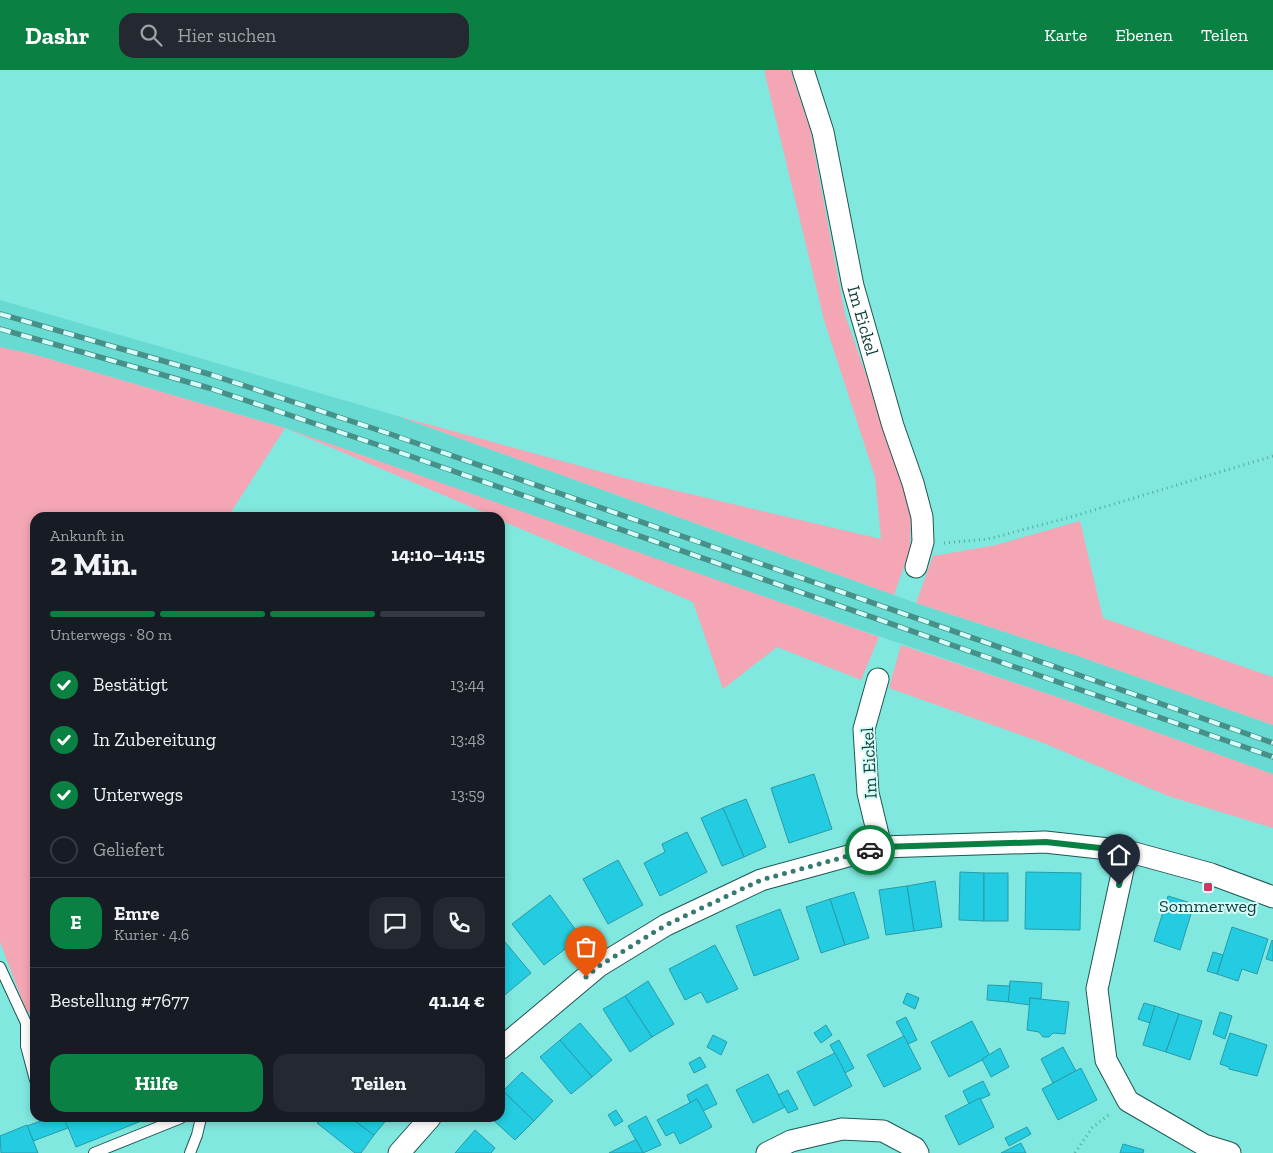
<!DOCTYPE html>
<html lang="de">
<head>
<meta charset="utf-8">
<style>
  :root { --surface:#171b24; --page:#242831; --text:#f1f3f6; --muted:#9ea1a6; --line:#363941; --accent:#0b8043 }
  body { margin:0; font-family:"Zilla Slab",serif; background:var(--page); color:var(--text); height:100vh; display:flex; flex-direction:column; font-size:19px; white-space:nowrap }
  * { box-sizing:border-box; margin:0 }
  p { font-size:16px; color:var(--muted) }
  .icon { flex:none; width:28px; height:28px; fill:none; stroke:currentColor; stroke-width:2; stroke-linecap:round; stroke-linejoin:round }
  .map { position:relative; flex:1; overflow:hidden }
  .sheet { position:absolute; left:30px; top:442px; width:475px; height:610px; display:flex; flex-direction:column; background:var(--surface); border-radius:15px; box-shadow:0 2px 8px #0003 }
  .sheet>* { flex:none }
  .pin { position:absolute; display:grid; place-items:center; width:42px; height:42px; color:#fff; margin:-51px -21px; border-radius:50% 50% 50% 0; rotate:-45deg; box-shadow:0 0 5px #0007 }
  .pin .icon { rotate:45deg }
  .courier { position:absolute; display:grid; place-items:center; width:50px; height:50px; margin:-25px; border:4px solid #0b8043; border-radius:50%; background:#fff; color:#222; box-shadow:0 1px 6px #0007 }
  .head em { font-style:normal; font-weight:700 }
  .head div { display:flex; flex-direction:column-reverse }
  .head { display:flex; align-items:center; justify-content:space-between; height:85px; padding:0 20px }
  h1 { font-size:32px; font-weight:700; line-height:38px }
  .bar { display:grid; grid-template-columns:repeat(4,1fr); gap:8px 5px; align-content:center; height:60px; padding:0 20px }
  .bar i { height:6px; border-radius:4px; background:var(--line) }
  .bar .current { background:var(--accent) }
  .bar p { grid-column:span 4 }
  .line { display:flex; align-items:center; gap:12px; padding:0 20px; border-top:1px solid var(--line) }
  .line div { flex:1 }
  .round { display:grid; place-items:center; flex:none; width:52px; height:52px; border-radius:15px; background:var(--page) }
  ol { padding:0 20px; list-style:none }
  li { display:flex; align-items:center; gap:15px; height:55px }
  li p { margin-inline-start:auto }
  li .icon { padding:5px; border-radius:50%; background:var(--accent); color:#fff; stroke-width:4 }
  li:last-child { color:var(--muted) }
  li i { width:28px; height:28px; border:2px solid var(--line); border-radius:50% }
  .button { display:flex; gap:10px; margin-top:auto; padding:10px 20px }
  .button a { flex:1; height:58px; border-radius:15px; background:var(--accent); color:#fff; font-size:20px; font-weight:700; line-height:58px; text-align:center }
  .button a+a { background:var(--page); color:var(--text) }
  header { display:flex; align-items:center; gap:30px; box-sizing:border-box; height:70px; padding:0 25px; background:var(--accent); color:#fff }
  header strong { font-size:24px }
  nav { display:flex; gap:28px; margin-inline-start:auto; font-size:18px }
  .search { width:350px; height:45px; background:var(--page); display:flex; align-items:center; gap:12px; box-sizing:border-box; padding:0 18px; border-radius:15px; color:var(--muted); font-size:19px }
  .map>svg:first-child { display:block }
  .built { fill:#67dbd2 }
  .green { fill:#f4a6b4 }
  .building { fill:#23cce0; stroke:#289aa9 }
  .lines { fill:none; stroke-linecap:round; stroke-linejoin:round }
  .lane-casing { stroke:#1e5752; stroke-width:12 }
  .street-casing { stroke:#1e5752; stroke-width:23 }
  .path { stroke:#57a9a3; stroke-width:3; stroke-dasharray:1 4; stroke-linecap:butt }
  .lane { stroke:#fff; stroke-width:10 }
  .street { stroke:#fff; stroke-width:21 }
  .rail-casing { stroke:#46908a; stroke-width:5.5 }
  .rail { stroke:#d7fdf9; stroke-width:4; stroke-dasharray:11; stroke-linecap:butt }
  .done { stroke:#377a74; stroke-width:5; stroke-dasharray:0 9 }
  .route { stroke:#0b8043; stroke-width:6 }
  .poi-dot { fill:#ca3b63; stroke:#d7fdf9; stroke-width:2 }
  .labels { text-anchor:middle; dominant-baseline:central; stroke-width:4; stroke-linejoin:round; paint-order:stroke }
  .street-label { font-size:18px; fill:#103e3b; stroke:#d7fdf9 }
  .poi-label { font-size:18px; fill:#103e3b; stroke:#d7fdf9 }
</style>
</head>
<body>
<header>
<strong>Dashr</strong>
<div class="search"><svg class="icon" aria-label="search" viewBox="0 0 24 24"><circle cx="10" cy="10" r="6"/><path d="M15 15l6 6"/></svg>Hier suchen</div>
<nav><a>Karte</a><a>Ebenen</a><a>Teilen</a></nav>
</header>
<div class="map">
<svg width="1273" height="1083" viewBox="0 0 1273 1083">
  <rect width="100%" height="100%" fill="#80e8df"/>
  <polygon class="built" points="0,230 398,346 916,533 1078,586 1273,655 1273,704 1060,628 700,505 285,358 36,285 0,277"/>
  <g class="green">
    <polygon points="764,0 789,0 791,2 810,59 845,245 891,376 911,443 910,479 894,525 398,346 635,411 881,469 875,407 824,250"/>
    <polygon points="0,277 36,285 285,358 879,567 861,610 777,577 723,619 693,532 500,450 500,448 495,447 285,358 228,447 35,448 35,940 27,943 0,872"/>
    <polygon points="1080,451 1103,548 1273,607 1273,655 1078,586 916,533 933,486 996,475"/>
    <polygon points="901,575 1060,628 1273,704 1273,758 1168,726 1046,674 889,618"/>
  </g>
  <g class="building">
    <polygon points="814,704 832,759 789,773 771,718"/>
    <polygon points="746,729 766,777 744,787 723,738"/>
    <polygon points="723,738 744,787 722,796 701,748"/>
    <polygon points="687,762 707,802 660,826 644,793 665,782 662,774"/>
    <polygon points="618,790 643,835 608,854 583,809"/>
    <polygon points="960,802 984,803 984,851 959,850"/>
    <polygon points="1026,802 1081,803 1080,860 1025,859"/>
    <rect x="984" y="803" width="24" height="48"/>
    <polygon points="935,811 942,857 914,861 907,816"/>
    <polygon points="907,816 914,861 886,865 879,820"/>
    <polygon points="854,822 869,868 845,875 830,829"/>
    <polygon points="550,825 581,867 544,895 512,854"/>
    <polygon points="1168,826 1194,834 1180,880 1154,871"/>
    <polygon points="830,829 845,875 821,883 806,837"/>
    <polygon points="780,839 799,889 754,906 736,856"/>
    <polygon points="1232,857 1268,869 1257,904 1242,899 1238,911 1217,904"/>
    <polygon points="500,866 531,903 500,929"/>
    <polygon points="1272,870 1273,871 1273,891 1266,889"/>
    <polygon points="715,875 738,919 707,933 701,922 685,930 669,899"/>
    <polygon points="1213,882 1223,885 1217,904 1207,901"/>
    <polygon points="648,911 674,954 652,967 625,926"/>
    <polygon points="1010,911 1042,913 1041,929 1030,928 1030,935 1008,932"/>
    <polygon points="988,915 1010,916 1008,932 987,930"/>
    <polygon points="907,923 919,928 915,939 903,933"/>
    <polygon points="625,926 652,967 630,982 603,939"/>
    <polygon points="1030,928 1069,932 1065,964 1053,963 1049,967 1043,967 1039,962 1027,960"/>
    <polygon points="1144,933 1155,936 1150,953 1138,949"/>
    <polygon points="1155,936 1179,944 1166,982 1143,975"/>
    <polygon points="1220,942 1232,946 1225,969 1213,964"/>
    <polygon points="1179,944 1202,951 1190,990 1166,982"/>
    <polygon points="906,947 917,970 908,974 896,952"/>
    <polygon points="972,951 990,986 949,1007 931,972"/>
    <polygon points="580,953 612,990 592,1007 560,970"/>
    <polygon points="826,955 832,965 821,973 814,963"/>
    <polygon points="1230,963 1267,975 1257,1006 1229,999 1229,997 1220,994"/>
    <polygon points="713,965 727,972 721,985 707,977"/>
    <polygon points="904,966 921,999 884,1017 867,985"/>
    <polygon points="560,970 592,1007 571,1024 540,987"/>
    <polygon points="839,970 854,998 845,1003 830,975"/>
    <polygon points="1063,977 1076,1001 1053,1013 1041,989"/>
    <polygon points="1000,978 1009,997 991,1007 982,989"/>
    <polygon points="835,983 852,1016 814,1036 797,1002"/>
    <polygon points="700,987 706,997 694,1003 689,993"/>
    <polygon points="1081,998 1097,1030 1058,1050 1042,1019"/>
    <polygon points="522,1002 553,1031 534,1051 503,1021"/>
    <polygon points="768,1004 785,1037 753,1053 736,1020"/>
    <polygon points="983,1011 990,1025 969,1034 963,1021"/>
    <polygon points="707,1014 717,1034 703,1041 697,1029 690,1033 687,1025"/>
    <polygon points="788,1020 798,1039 788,1043 778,1025"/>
    <polygon points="503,1021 534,1051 515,1070 491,1048 500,1048 500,1024"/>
    <polygon points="980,1028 994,1057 959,1075 945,1046"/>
    <polygon points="697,1029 712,1057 680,1074 674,1062 666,1066 657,1050"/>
    <polygon points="616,1040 623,1051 615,1056 608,1045"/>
    <polygon points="646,1046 661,1075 643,1083 628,1056"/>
    <polygon points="49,1048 64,1048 68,1058 33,1071 27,1056"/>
    <polygon points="64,1048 149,1048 76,1077"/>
    <polygon points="321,1048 351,1048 374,1065 361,1083 355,1083 317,1053"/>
    <polygon points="351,1048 388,1048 374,1065"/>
    <polygon points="27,1055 38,1083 1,1083 0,1066"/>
    <polygon points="1027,1057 1031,1064 1009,1076 1005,1068"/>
    <polygon points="475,1060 495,1078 491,1083 455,1083"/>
    <polygon points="636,1069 643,1083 609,1083 635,1070"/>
    <polygon points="1021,1073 1026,1083 1001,1083"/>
    <polygon points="1123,1074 1144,1080 1143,1083 1120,1083"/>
  </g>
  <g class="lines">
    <defs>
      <g id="lane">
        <polyline points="0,897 26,953 26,976 35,1010"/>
        <polyline points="94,1083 181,1048"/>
        <polyline points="190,1083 197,1065 201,1048"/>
      </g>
      <g id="street">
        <path id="s1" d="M803 0 823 62 853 216 893 356 913 413 922 447 923 472 916 497"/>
        <polyline points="878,609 864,659 868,723 881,777"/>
        <polyline points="1127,781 1097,919 1106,990 1128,1031 1204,1075 1230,1083"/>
        <polyline points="500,979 599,896 666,855 761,810 881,777 1045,772 1127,781 1211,804 1273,827"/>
        <polyline points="399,1083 430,1048"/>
        <polyline points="767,1083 791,1071 842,1059 883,1061 915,1078 918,1083"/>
      </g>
    </defs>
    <use href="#lane" class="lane-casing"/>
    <use href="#street" class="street-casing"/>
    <g class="path">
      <polyline points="944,473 988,469 1071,447 1273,386"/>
      <polyline points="1075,1083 1092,1058 1111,1043"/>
    </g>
    <use href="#lane" class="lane"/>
    <use href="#street" class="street"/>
    <defs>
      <g id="rail">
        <polyline points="0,244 212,305 390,364 1273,673"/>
        <polyline points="0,259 209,318 387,378 1273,687"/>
      </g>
    </defs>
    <use href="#rail" class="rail-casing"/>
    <use href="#rail" class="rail"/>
  </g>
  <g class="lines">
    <polyline class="done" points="586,907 599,896 666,855 761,810 870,780"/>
    <polyline class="route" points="870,780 881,777 1046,772 1127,781 1119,815"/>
  </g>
  <rect class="poi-dot" x="1203" y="812" width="10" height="10" rx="2.5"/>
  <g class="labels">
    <g class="street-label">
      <text stroke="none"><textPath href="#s1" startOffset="258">Im Eickel</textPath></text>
      <text transform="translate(869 693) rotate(-93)">Im Eickel</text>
    </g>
    <g class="poi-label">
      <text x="1208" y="836">Sommerweg</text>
    </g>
  </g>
</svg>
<div class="pin" style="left:586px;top:907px;background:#ea580c"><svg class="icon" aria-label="bag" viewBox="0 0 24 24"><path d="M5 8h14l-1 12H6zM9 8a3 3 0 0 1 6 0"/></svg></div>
<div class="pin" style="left:1119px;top:815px;background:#1f2937"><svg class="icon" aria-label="home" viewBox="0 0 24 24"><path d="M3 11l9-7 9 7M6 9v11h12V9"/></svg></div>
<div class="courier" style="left:870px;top:780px"><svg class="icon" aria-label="car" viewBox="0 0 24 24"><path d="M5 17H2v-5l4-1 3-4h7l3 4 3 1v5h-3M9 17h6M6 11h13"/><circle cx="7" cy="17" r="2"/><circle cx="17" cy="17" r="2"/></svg></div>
<section class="sheet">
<div class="head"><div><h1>2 Min.</h1><p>Ankunft in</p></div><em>14:10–14:15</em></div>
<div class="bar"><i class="current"></i><i class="current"></i><i class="current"></i><i></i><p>Unterwegs · 80 m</p></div>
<ol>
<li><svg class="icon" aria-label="check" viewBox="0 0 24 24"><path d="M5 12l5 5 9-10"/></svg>Bestätigt<p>13:44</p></li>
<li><svg class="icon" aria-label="check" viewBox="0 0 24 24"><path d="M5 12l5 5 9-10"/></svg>In Zubereitung<p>13:48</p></li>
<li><svg class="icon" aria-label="check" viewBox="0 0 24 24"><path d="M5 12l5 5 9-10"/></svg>Unterwegs<p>13:59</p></li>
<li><i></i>Geliefert</li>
</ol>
<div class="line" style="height:90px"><b class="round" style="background:var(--accent);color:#fff">E</b><div><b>Emre</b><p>Kurier · 4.6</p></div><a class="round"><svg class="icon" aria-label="chat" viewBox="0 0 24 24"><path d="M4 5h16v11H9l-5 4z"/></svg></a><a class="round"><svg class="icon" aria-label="phone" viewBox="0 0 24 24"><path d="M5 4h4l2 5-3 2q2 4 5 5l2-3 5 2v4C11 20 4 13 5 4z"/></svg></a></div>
<div class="line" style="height:65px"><div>Bestellung #7677</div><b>41.14 €</b></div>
<div class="button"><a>Hilfe</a><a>Teilen</a></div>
</section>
</div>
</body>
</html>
